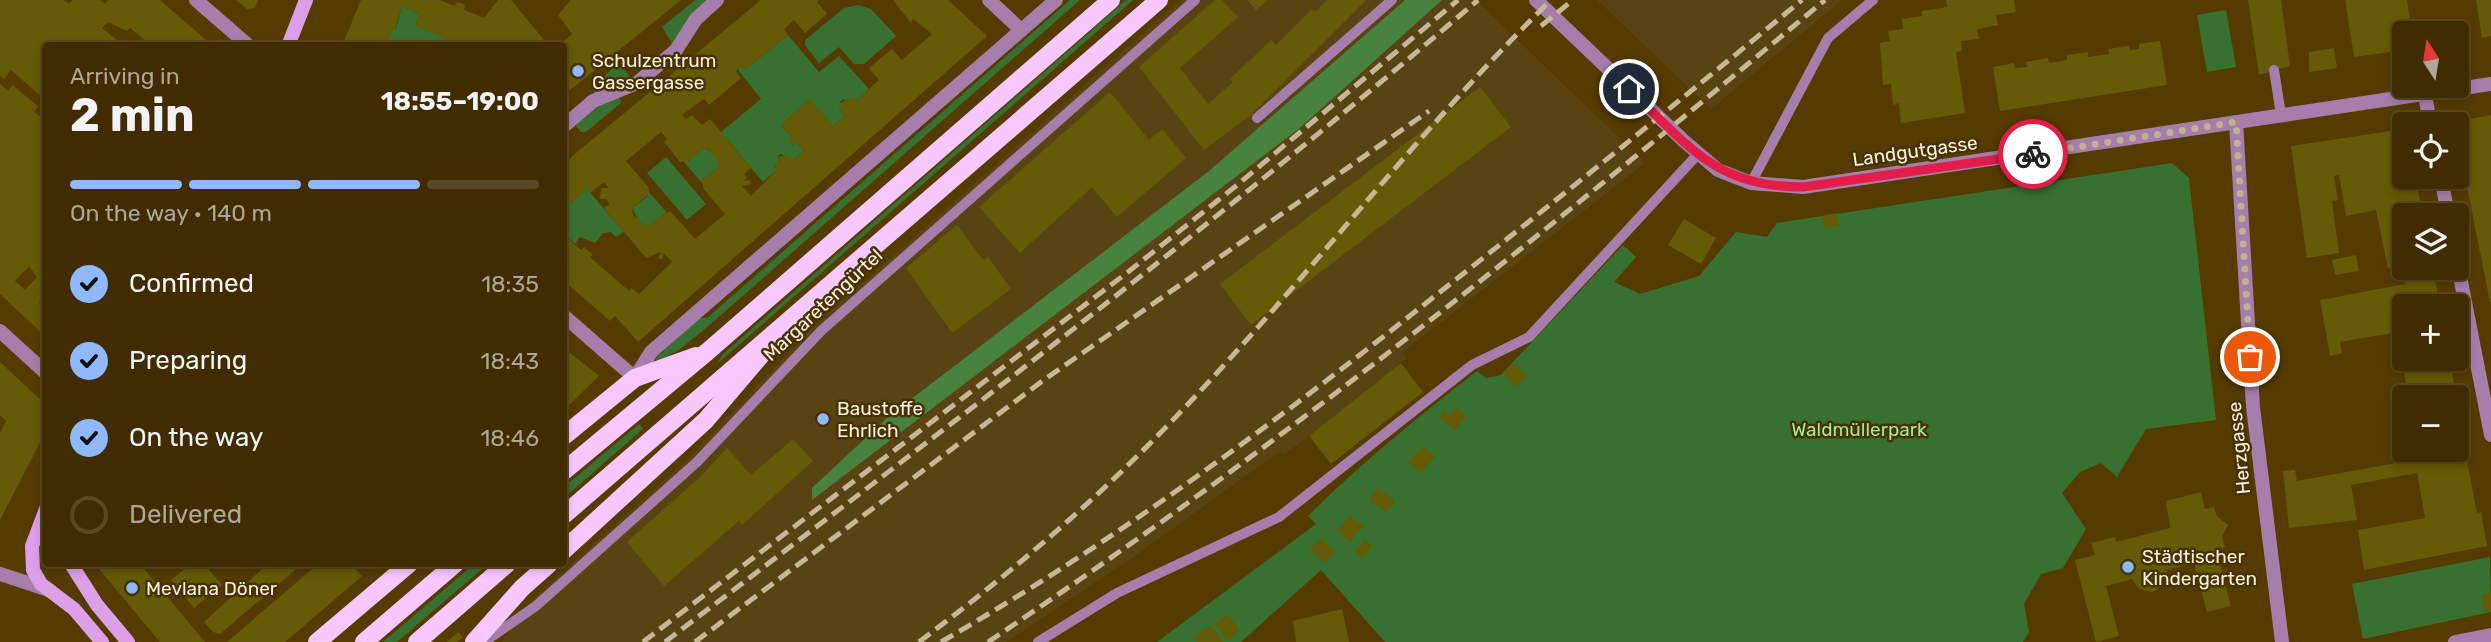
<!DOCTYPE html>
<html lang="en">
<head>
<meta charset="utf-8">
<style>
  :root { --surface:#402c00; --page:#4b380f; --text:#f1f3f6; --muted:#aea799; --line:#594822; --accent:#90b8fd }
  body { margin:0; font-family:Rubik,sans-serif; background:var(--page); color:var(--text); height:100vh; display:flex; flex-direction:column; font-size:26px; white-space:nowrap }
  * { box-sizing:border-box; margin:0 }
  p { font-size:23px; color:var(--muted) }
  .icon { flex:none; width:38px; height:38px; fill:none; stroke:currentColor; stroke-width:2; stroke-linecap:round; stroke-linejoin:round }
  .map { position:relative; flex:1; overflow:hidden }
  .sheet { position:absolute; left:42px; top:42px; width:525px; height:525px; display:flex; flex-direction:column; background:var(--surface); border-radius:7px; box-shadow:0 4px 10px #0003,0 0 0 2px var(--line) }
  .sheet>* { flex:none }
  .needle { width:46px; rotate:348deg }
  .buttons { position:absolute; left:2392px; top:21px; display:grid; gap:14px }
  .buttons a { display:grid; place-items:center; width:77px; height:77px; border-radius:7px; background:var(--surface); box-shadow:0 4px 10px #0003,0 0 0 2px var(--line); font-size:35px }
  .pin { position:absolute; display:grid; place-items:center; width:60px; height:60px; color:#fff; margin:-30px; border:4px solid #fff; border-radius:50%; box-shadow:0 2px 7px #0007 }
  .courier { position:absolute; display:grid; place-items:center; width:70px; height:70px; margin:-35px; border:5px solid #e11d48; border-radius:50%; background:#fff; color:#222; box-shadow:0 2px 9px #0007 }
  .headline em { font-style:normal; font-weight:700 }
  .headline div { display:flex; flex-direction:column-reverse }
  .headline { display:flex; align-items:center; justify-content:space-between; height:119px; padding:0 28px }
  h1 { font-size:46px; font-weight:700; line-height:52px }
  .bar { display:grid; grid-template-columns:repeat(4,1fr); gap:10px 7px; align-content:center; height:84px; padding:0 28px }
  .bar i { height:9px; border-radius:5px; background:var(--line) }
  .bar .on { background:var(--accent) }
  .bar p { grid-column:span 4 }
  ol { padding:0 28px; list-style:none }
  li { display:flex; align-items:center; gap:21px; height:77px }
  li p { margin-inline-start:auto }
  li .icon { padding:7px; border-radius:50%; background:var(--accent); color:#111; stroke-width:4 }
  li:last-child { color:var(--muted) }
  li i { width:38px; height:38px; border:4px solid var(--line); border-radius:50% }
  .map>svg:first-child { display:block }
  .built { fill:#5a4313 }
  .green { fill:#387031 }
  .forest { fill:#47833f }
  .building { fill:#655a05; fill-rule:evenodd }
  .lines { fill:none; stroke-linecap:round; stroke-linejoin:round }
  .service { stroke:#a57eab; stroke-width:10 }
  .minor { stroke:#a57eab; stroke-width:14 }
  .tertiary { stroke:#a57eab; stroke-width:14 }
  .secondary { stroke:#dd9fe8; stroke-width:14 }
  .primary { stroke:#f7c7ff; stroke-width:18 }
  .rail { stroke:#c8b796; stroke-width:5; stroke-dasharray:14 7; stroke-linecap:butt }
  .done { stroke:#c2b18e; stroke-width:7; stroke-dasharray:0 12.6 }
  .route { stroke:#e11d48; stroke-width:9 }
  .poi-dot { fill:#90b8fd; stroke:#463207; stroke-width:2.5 }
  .labels { text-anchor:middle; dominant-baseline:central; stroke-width:5; stroke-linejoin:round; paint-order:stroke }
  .poi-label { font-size:19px; fill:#fdf0db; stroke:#463207; text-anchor:start }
  .street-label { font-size:19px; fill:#fdf0db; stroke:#463207 }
  .park-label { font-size:19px; fill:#9def91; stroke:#463207 }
</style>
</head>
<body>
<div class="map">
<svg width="2491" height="642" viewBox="0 0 2491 642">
  <rect width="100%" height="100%" fill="#553b00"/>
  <g class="built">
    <polygon points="1180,0 1405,0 1209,171 889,416 812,488 812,499 1300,128 1442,0 1476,0 1645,163 1403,352 1407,358 1309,436 1285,454 1277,453 1135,556 1006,642 502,642 530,602 693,454 811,329"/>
    <polygon points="1597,0 1842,0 1711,109"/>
  </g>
  <g class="green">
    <polygon points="695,0 707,0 691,16 672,43 662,27"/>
    <polygon points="1070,0 1080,0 706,328 679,350 658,361 655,359 699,318 707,318"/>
    <polygon points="1126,0 1133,0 716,365 723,354"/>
    <polygon points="858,5 871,9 896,36 864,64 854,64 839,47 819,63 805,45 805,40 844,8"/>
    <polygon points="402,6 420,14 415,25 460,45 404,46 403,43 385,45 393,29 396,29"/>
    <polygon points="2226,10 2236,67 2207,72 2197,15"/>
    <polygon points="788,35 819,72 839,56 869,89 856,101 847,102 844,99 840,102 843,106 839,109 845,116 833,126 809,100 781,125 792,138 789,141 792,145 796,142 804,151 792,161 781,154 777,157 780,161 774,166 777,170 763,182 721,132 761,99 738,70 740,66 746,69"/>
    <polygon points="617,65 621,66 631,78 595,94 592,86"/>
    <polygon points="618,97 622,102 586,132 581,132 576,126 577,121 592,109"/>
    <path d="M703 148C711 150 718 157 719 166L703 180V184L684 162H688Z"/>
    <polygon points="666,157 706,204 687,220 647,173"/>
    <path d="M2172 163 2189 178 2216 420 2146 429 2117 477 2101 463 2080 472 2062 493 2086 529 2063 568 2041 574 2024 604 2029 632 2023 642H1385L1321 570 1241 642H1157L1316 524 1308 516C1361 463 1418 417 1477 371L1486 378 1501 375 1623 245 1636 257 1614 282 1640 294 1699 276 1736 232 1767 237 1777 223Z"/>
    <polygon points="587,189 624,232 616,237 611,232 603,233 595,243 580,237 575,244 564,234 564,208"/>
    <polygon points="648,191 667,213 647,227 641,225 632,208 648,196"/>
    <polygon points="639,424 643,429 564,498 564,487"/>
    <polygon points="2490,557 2491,612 2363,639 2352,584"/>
    <polygon points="474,564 488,564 397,642 383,642"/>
  </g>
  <polygon class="forest" points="1405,0 1442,0 1300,128 812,500 812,488 889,416 1209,171"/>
  <g class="building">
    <polygon points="0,0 64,0 69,4 72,0 100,0 105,4 108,0 160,0 213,46 152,46 130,28 127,31 108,22 102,28 118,41 114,46 100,46 93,40 88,46 46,46 43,98 11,70 4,79 0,76"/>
    <polygon points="236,0 258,0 255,8 247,9"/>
    <polygon points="361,0 440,0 455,6 457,2 465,5 464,10 484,18 498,0 511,0 549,46 460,46 415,25 420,14 402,6 395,30 393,29 385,46 342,46"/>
    <polygon points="571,0 681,0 564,95 564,46 558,46 572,34 558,15"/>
    <path d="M761 0H819L817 2 827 14 805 33 794 20 784 29 788 35 746 69 740 66 736 71 741 78 709 105 704 99 682 115 686 119 692 115 702 125 710 119 751 168 744 174 747 178 743 181 749 180 751 184 742 186 751 196 777 170 774 166 780 161 777 157 787 155 792 161 804 151 796 142 792 145 789 141 792 138 781 125 810 99 833 126 845 116 839 109 843 106 840 103 853 97 856 101 879 80 869 68 892 49 902 60 932 34 913 19 911 23 893 0H948L987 36 638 342 615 316 610 321 564 281V235L581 250 584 247 593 255 590 257 629 291 631 288 639 294 672 262 664 253 662 259 658 258 661 252 646 258 624 232 604 208 610 204 606 199H600L601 188H609L604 182 590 193 587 189 564 208V163ZM661 132 667 139 664 142 680 162H688L703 148 709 150 718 161 719 166 703 180V188L725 214 695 239 671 212 664 213 647 227 633 215 632 208 648 195 649 188 626 161Z"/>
    <polygon points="1215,0 1222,0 1238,17 1180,68 1208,104 1233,82 1230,79 1271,40 1276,45 1312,9 1315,12 1327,0 1366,0 1252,114 1204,150 1139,67"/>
    <polygon points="1247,0 1268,0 1256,10"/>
    <polygon points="1946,0 2014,0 2016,12 1996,15 1998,25 1977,29 1979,39 1961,41 1962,51 1956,52 1965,113 1901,123 1899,103 1893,105 1891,84 1883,85 1880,43 1890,41 1888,31 1903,29 1902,19 1922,16 1922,11 1947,7"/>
    <polygon points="2248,0 2281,0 2290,66 2259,75"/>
    <polygon points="2345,0 2407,0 2412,33 2404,33 2404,50 2354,57"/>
    <polygon points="2476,0 2491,0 2491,36 2482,38"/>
    <polygon points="2160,41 2167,85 2000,111 1993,67 2014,63 2015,68 2027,67 2026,62 2048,58 2049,63 2067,60 2067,55 2088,52 2088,57 2109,54 2108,49 2129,46 2130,50 2139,49 2139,44"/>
    <polygon points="2334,48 2337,68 2309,72 2309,52"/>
    <path d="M0 84 8 91 12 85 38 106 34 112 46 121V301L43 299 39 303 43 307 46 304V337L0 294ZM29 266 37 277 25 290 15 281Z"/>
    <polygon points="1480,87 1511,127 1251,325 1220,284"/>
    <polygon points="1110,92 1149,140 1162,129 1186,158 1117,217 1092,187 1020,253 979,207"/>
    <polygon points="2491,115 2491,302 2490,302 2454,122"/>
    <polygon points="2404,129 2404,177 2415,177 2423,215 2404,215 2404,268 2433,268 2440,306 2404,306 2404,359 2450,359 2456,395 2404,397 2403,406 2400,389 2407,388 2396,327 2391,327 2392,333 2340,342 2342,353 2330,356 2320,300 2405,284 2401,265 2388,268 2376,210 2346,216 2339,175 2334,176 2338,200 2332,201 2339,253 2307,258 2291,146"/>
    <polygon points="1836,213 1839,226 1824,228 1822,216"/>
    <polygon points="1684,219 1716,238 1701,264 1668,245"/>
    <polygon points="957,225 983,260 988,257 1011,289 952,333 906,268"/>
    <polygon points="2356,255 2359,271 2335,275 2332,260"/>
    <polygon points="564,348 599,376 564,410"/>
    <polygon points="0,362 46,405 46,431 0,520 0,433 6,421 0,415"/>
    <polygon points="1401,363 1423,392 1331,464 1309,436"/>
    <polygon points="1514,363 1527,376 1517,387 1503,374"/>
    <polygon points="1456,407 1466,416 1455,430 1439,418 1444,411 1450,415"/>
    <polygon points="2461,431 2477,513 2481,512 2487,546 2364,570 2358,530 2425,518 2417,473 2351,485 2357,520 2289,528 2283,471 2295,470 2297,481 2413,460 2411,450 2457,450 2457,432"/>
    <polygon points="793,439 813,461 742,525 739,521 664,586 627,542 700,477 727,448 751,475"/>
    <polygon points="1423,446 1435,457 1420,473 1408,462"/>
    <polygon points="1378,488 1395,501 1386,512 1369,500"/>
    <polygon points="2201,492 2205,509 2214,507 2217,516 2228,525 2222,537 2225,547 2216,549 2231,606 2207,612 2194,563 2167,570 2165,584 2153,592 2139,589 2132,579 2106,586 2119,636 2096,642 2075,560 2095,555 2091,543 2115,537 2116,542 2170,528 2166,501"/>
    <polygon points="1350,516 1363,526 1350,542 1337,531"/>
    <polygon points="1321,538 1335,552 1325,563 1310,549"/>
    <polygon points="1365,540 1372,546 1362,558 1355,551"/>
    <polygon points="95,564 140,564 205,642 160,642"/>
    <polygon points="191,564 204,564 222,585 194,608 171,580"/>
    <polygon points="257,564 296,564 294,571 220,634 213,632 204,622 262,569"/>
    <polygon points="318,564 351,564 362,576 285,642 227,642"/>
    <polygon points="2491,593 2491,612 2485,613 2481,595"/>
    <polygon points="1342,609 1349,642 1296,642 1293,621"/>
    <polygon points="1227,614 1240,630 1227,641 1215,624"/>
    <polygon points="1210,625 1223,642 1197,642 1193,638"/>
    <polygon points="458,632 463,637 457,642 447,642"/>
  </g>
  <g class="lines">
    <g class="service">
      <polyline points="2274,70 2281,115"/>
      <polyline points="1257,118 1392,0"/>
      <polyline points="1751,183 1828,38 1873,0"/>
      <polyline points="484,642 536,606 697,462 821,331 1195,0"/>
      <polyline points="1038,642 1117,593 1279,517 1472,365 1529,337 1698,154"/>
    </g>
    <g class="minor">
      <polyline points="196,0 249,46"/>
      <polyline points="989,0 1021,30"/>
      <polyline points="2425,94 2430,124"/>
      <polyline points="2236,122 2253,407 2282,642"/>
      <polyline points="564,126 593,101 637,83 676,50 696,19 717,0"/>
      <polyline points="2441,177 2448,215"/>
      <polyline points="2457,261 2491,435"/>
      <polyline points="564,316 635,378 651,352 1056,0"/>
      <polyline points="0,331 46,373"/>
      <polyline points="2455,642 2491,635"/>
    </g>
    <g class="tertiary">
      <polyline points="1536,0 1685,142 1718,170 1751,183 1803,187 2491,84"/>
      <polyline points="0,574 49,590"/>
    </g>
    <g class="secondary">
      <polyline points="288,46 306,0"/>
      <polyline points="46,509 32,546 33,570 41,584 74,609 102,642"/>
      <polyline points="71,564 97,605 128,642"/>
    </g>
    <g class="primary">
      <polyline points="564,436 635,378 696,356"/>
      <polyline points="564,471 707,352 1111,0"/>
      <polyline points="564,515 1159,0"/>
      <polyline points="564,550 706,420 762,354"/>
      <polyline points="317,642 409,564"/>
      <polyline points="364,642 455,564"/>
      <polyline points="417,642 507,564"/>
      <polyline points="474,642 522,588 549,564"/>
    </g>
    <g class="rail">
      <polyline points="1541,26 1573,0"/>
      <polyline points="643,642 1128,272 1236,186 1458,0"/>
      <path d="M665 642C940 433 1215 225 1478 0"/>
      <polyline points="695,642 1041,382 1429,111"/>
      <path d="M919 642C1007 576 1091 505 1167 426 1300 289 1414 134 1551 0"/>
      <path d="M941 642C1118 540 1280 419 1440 292 1562 196 1682 99 1802 0"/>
      <path d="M988 642C1280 447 1555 225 1825 0"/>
    </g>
  </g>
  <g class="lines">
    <polyline class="done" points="2033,154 2236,122 2250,357"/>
    <path class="route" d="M1629 89C1688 145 1715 187 1803 187L2033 154"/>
  </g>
  <g class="poi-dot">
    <circle cx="578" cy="71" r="7"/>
    <circle cx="823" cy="419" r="7"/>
    <circle cx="2128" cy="567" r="7"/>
    <circle cx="132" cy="588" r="7"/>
  </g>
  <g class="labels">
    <g class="poi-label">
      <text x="592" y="60">Schulzentrum<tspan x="592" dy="22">Gassergasse</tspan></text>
      <text x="837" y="408">Baustoffe<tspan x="837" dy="22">Ehrlich</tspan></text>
      <text x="2142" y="556">Städtischer<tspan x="2142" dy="22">Kindergarten</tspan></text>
      <text x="146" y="588">Mevlana Döner</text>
    </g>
    <g class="street-label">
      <text transform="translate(1915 151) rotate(-8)">Landgutgasse</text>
      <text transform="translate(823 305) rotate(-43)">Margaretengürtel</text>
      <text transform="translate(2239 448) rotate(-96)">Herzgasse</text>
    </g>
    <g class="park-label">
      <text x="1859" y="429">Waldmüllerpark</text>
    </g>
  </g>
</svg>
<div class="buttons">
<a><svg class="needle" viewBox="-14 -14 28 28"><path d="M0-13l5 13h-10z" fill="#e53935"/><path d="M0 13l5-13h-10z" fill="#aea799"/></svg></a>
<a><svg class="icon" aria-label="locate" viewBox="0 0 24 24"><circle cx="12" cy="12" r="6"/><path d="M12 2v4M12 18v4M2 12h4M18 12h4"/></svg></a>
<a><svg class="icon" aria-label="layers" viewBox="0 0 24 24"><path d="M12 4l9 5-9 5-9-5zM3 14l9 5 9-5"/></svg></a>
<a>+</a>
<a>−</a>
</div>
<div class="pin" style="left:2250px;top:357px;background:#ea580c"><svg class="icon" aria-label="bag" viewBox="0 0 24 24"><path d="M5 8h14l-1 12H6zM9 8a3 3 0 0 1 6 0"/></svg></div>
<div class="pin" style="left:1629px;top:89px;background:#1f2937"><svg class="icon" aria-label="home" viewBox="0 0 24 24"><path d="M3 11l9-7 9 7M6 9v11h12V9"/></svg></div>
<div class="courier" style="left:2033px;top:154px"><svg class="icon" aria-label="bike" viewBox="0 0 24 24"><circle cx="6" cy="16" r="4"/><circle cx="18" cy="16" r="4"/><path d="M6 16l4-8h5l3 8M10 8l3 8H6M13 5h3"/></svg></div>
<section class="sheet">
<div class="headline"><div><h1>2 min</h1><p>Arriving in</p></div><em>18:55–19:00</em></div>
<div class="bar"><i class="on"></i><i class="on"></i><i class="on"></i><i></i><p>On the way · 140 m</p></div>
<ol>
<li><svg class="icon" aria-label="check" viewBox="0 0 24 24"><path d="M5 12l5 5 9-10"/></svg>Confirmed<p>18:35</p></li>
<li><svg class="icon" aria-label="check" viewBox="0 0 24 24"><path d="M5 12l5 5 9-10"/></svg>Preparing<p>18:43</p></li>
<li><svg class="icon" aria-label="check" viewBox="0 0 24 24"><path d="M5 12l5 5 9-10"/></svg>On the way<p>18:46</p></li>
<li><i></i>Delivered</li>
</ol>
</section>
</div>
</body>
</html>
